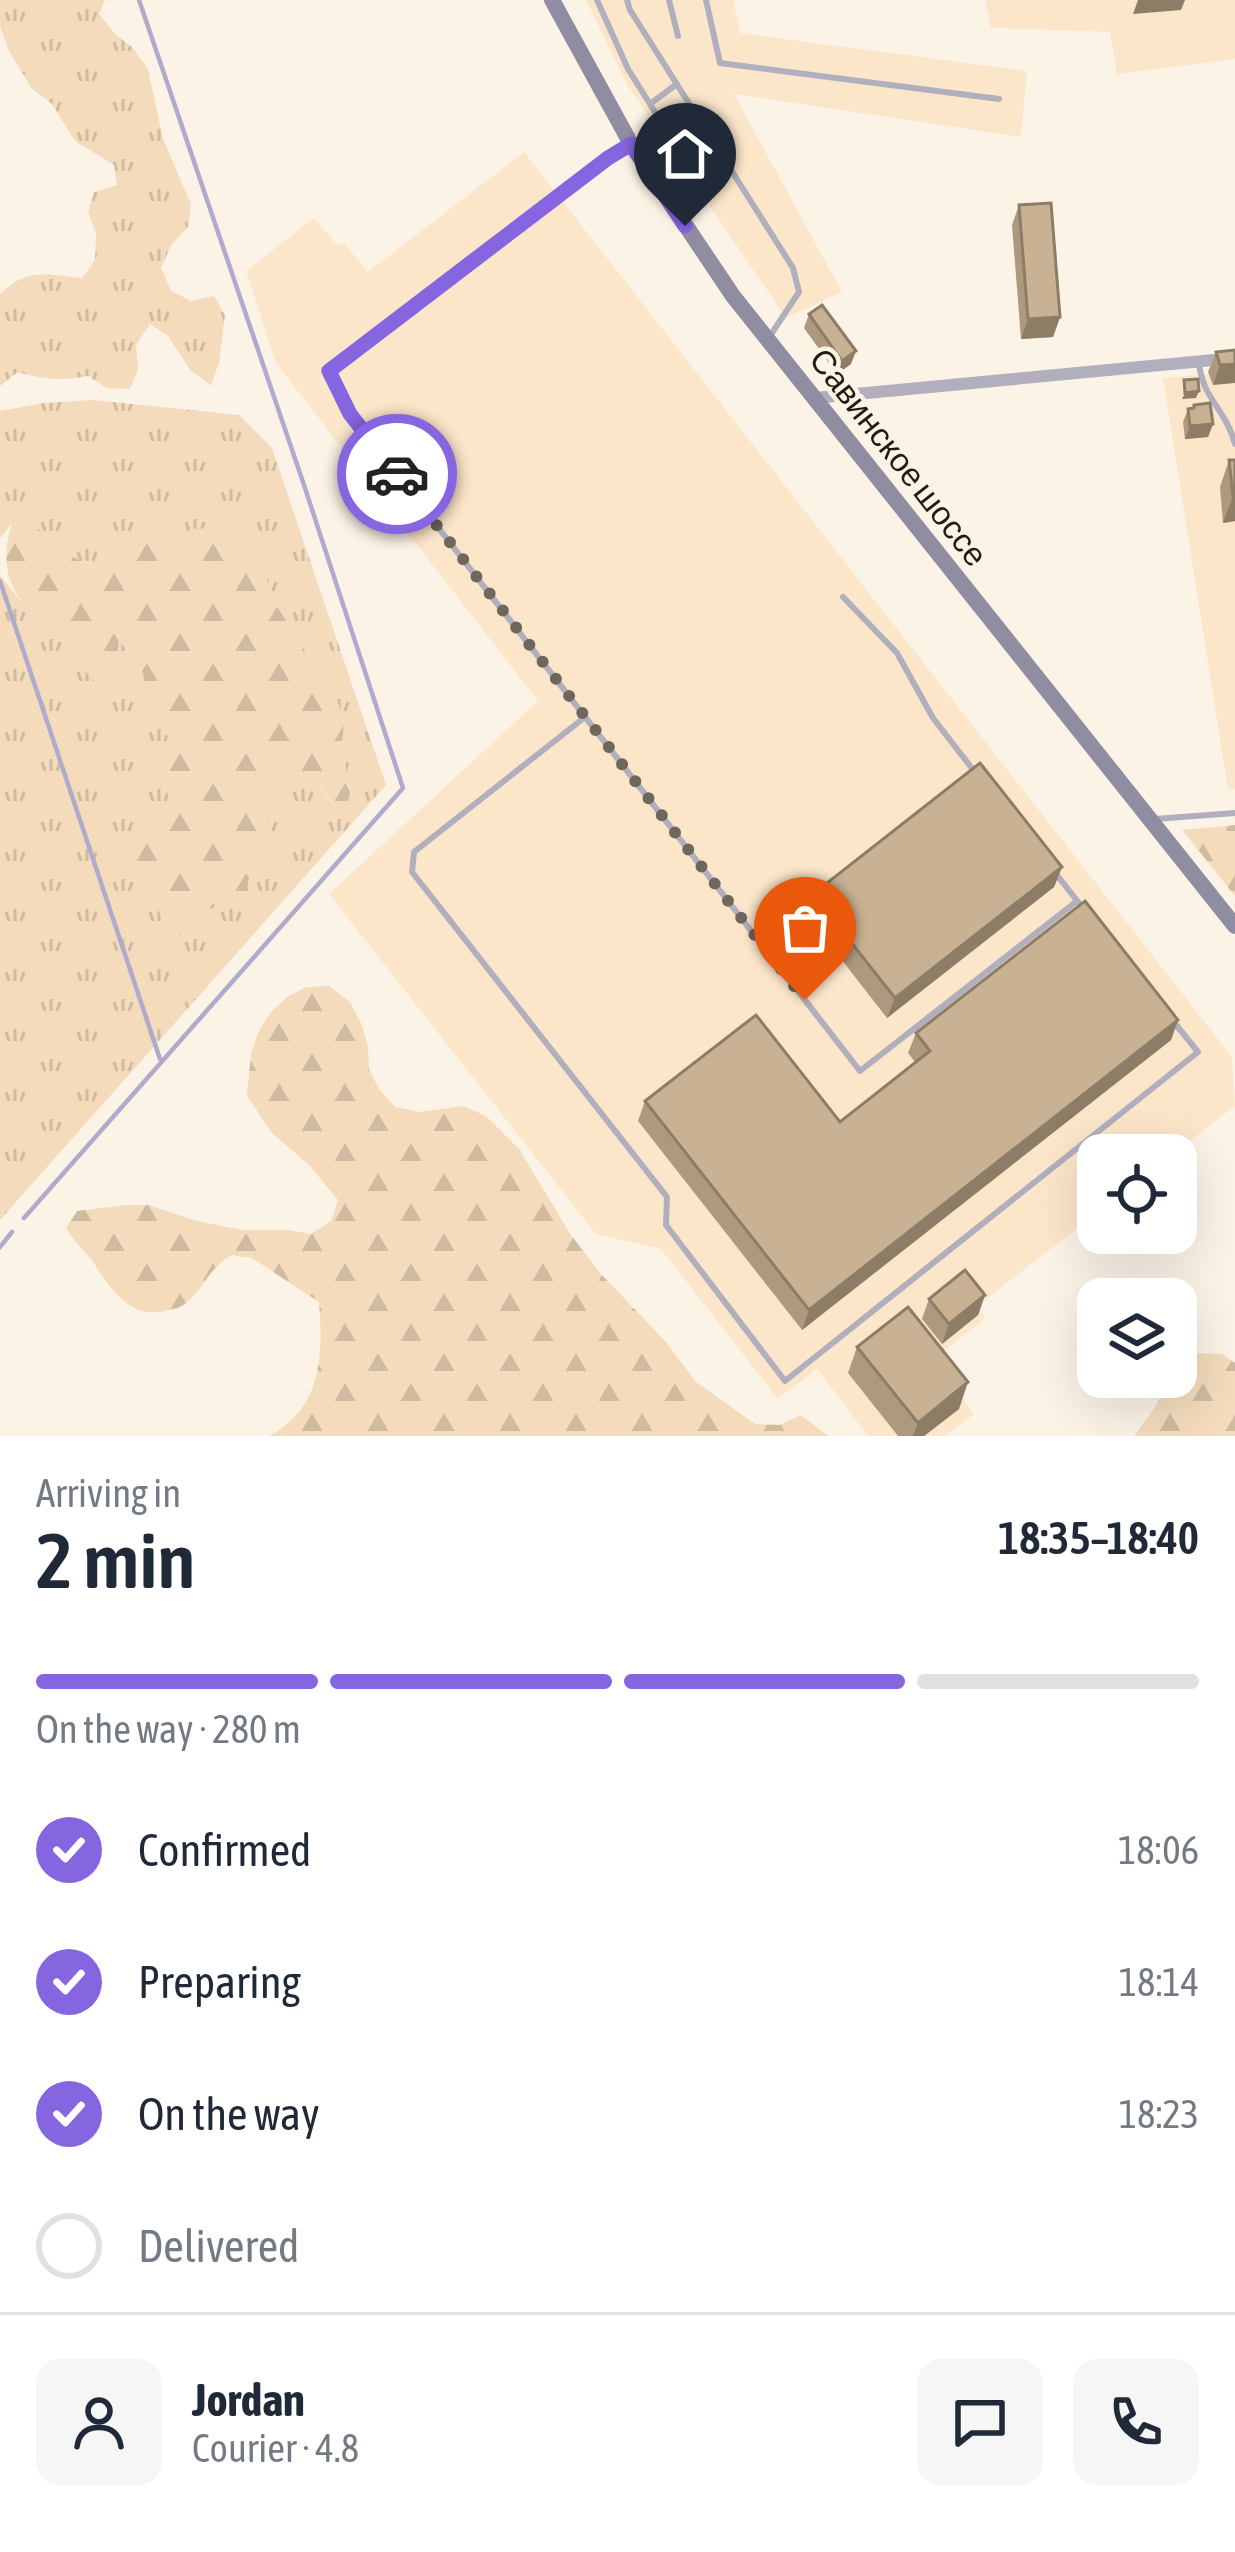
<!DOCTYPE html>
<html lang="en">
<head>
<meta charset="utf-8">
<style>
  :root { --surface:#fff; --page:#f6f6f7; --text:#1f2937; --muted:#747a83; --line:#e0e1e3; --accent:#8565e0 }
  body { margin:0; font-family:"Asap Condensed",sans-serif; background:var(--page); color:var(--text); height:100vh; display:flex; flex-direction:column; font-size:45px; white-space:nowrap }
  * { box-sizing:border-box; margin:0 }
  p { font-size:39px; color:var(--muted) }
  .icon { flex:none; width:66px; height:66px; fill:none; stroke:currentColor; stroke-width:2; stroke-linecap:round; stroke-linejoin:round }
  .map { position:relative; height:1436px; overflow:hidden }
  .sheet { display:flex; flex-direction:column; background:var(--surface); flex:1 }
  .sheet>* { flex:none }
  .tools { position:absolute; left:1077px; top:1134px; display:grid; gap:24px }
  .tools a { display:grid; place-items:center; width:120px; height:120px; border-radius:24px; background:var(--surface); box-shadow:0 12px 48px #0002; font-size:60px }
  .pin { position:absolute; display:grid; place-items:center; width:102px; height:102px; color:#fff; margin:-123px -51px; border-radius:50% 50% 50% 0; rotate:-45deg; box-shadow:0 0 12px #0007 }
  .pin .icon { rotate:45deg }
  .courier { position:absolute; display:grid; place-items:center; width:120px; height:120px; margin:-60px; border:9px solid #8565e0; border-radius:50%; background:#fff; color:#222; box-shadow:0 3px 15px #0007 }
  .overview em { font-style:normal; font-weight:600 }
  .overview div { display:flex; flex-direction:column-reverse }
  .overview { display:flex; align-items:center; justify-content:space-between; height:204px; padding:0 36px }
  h1 { font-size:78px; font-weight:600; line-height:90px }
  .bar { display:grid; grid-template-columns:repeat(4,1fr); gap:18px 12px; align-content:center; height:144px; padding:0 36px }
  .bar i { height:15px; border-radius:9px; background:var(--line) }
  .bar .selected { background:var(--accent) }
  .bar p { grid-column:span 4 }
  .line { display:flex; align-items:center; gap:30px; padding:0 36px; border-top:3px solid var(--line) }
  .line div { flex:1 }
  .round { display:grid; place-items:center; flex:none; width:126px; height:126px; border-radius:24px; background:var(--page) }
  ol { padding:0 36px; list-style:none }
  li { display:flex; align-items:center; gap:36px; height:132px }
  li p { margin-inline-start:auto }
  li .icon { padding:12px; border-radius:50%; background:var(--accent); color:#fff; stroke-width:4 }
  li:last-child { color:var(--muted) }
  li i { width:66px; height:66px; border:6px solid var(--line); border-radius:50% }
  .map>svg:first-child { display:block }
  .built { fill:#fce6ca }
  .grass { fill:url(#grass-tufts) }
  .forest { fill:url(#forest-firs) }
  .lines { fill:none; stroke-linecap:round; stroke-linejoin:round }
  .stream { stroke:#b0abcd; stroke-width:4.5 }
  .lane { stroke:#b1afbe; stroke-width:6 }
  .street { stroke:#b1afbe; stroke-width:12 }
  .secondary { stroke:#908da3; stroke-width:16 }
  .wall { fill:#ad997e }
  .shaded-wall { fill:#8d7d67 }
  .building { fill:#c9b293; stroke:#8d7d67; stroke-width:3 }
  .done { stroke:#6f675b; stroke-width:12; stroke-dasharray:0 21.6 }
  .route { stroke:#8565e0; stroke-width:15 }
  .labels { text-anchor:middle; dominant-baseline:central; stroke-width:9; stroke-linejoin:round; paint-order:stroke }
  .street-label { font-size:33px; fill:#231b10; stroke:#fcf3e7 }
</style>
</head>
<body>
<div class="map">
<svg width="1235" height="1436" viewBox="0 0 1235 1436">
  <defs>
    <pattern id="grass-tufts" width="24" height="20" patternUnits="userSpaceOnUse" patternTransform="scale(3)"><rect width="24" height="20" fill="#f3dbbc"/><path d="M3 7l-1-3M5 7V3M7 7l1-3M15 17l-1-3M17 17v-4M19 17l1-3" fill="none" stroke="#d0bba1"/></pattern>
    <pattern id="forest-firs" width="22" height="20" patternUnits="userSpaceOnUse" patternTransform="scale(3)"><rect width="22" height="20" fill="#f3dbbc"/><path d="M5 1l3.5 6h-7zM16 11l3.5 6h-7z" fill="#d0bba1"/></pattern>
  </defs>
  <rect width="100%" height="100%" fill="#fcf3e7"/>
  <g class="built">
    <polygon points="586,0 733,0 740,33 1027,71 1021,137 734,94 842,292 786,318 628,86"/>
    <polygon points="985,0 1235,0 1235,59 1117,74 1110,32 991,28"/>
    <polygon points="524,152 1232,1057 1235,1106 1172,1155 1098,1155 1098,1212 977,1306 986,1318 932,1360 974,1414 946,1436 868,1436 817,1369 778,1399 661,1249 596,1234 329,894 538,701 276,363 246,271 314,218 338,246 344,243 368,272"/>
    <polygon points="1235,372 1235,789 1228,790 1163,378"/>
  </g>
  <g class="grass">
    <path d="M0 0H105L99 14 115 34 133 48 148 69 163 139 191 204 188 227 172 244 161 267 171 291 191 301 214 296 225 315 219 363 211 385 191 371 168 336 150 324 136 345 138 369 130 389 107 388 88 376C62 381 44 380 18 372L0 386V294C28 267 47 275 82 278L95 260 96 233 88 212 94 192 117 185 114 165 75 141 51 103 32 89 9 51 0 26Z"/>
    <polygon points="93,400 239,415 272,448 386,785 0,1220 0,575 34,618 57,620 78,631 80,652 116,666 119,638 143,673 146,695 154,718 168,736 165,782 170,803 154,820 135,831 202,913 225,902 248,882 257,860 270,840 265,792 275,769 296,768 314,780 341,815 350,795 342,746 344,723 337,700 271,597 266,575 191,529 170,537 148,531 126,538 93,565 71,556 35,526 12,523 0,539 0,411 44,403"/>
  </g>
  <g class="forest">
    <path d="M12 523 35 526 71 556 92 565 126 538 148 531 170 537 191 529 215 528 237 536 255 552 266 575 271 597 337 700 344 723 342 746 350 795 342 816C320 788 314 768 275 769L265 792 270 840 257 860 248 882 247 905 225 902 202 913 194 934 170 935 131 853 135 831 154 819 170 803 165 782 168 736 154 718 146 695 143 673 119 640 116 666 108 689 88 677 80 652 78 631 57 620 34 618C7 586 0 564 12 523Z"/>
    <polygon points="1235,825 1235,896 1182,830"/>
    <path d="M329 986 350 1002 361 1023 368 1046 369 1069 379 1089 395 1107 419 1112 463 1106 486 1116 519 1149 571 1235 600 1273 666 1342 696 1382 755 1424 779 1425 801 1415 828 1436H269C323 1407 323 1355 319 1302L252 1258 231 1255C206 1271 205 1288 186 1303 181 1307 175 1309 169 1310 132 1321 113 1292 95 1265 86 1251 75 1244 66 1228L77 1211 127 1205H149L193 1220 242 1230H288L311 1234 331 1221 338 1200 309 1165 272 1133 247 1096 251 1053 259 1031 271 1012 287 997 306 987Z"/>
    <polygon points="1197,1353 1222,1354 1235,1363 1235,1436 1134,1436 1154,1409 1170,1377 1176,1377 1178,1361"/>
  </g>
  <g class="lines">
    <g class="stream">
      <polyline points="0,581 160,1059"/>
      <polyline points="24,1218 403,788 304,485 139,0"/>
      <polyline points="0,1247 12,1232"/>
    </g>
    <g class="lane">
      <polyline points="597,0 628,69 650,104"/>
      <polyline points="627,0 630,10 793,268 799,292 770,336"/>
      <polyline points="669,0 678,36"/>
      <polyline points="706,0 720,63 999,99"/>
      <polyline points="677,84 650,104 665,129 631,144 608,158 329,371 350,414 860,1071 1077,901"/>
      <path d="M1199 362C1202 399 1225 407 1235 444"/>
      <polyline points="843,597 897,653 933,718 974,771"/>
      <polyline points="585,717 414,852 412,872 667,1197 666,1225 785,1381 1198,1052 1173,1021"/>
      <polyline points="1155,819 1235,813"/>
      <polyline points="1053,870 1082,907"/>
    </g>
    <polyline class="street" points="814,398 1235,358"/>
    <polyline class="secondary" points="552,0 631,144 733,296 1235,926"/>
  </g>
  <g class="wall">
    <polygon points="1019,205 1060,317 1053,337 1021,339 1012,225"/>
    <polygon points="809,314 851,364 837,374 804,328"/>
    <polygon points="1235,350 1213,385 1208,372 1216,352"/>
    <polygon points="1194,405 1213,424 1208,437 1185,439 1183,422 1188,409 1193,409"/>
    <polygon points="1229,460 1235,521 1223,523 1220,487"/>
    <polygon points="1062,867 1054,887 887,1018 806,914 813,894"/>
    <polygon points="1178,1020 1171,1040 802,1330 638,1121 645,1101 840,1122 915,1062 908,1053 916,1033"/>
    <polygon points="985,1295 978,1315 942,1344 922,1319 929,1299"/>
    <polygon points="857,1347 959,1409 924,1436 898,1436 848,1373"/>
  </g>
  <g class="shaded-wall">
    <polygon points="1138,0 1185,0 1181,10 1133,14"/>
    <polygon points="1060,317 1053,337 1021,339 1028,319"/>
    <polygon points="856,351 851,364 837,374 842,361"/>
    <polygon points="1235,364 1235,383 1213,385 1220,365"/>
    <polygon points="1199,391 1196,398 1182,399 1185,393"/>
    <polygon points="1213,424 1208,437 1185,439 1190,426"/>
    <polygon points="1233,496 1235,496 1235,521 1223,523"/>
    <polygon points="1062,867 1054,887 887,1018 895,998"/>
    <polygon points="1178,1020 1171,1040 802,1330 809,1310"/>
    <polygon points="985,1295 978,1315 942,1344 949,1324"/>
    <polygon points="968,1382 959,1409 924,1436 913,1436 918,1423"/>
  </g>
  <g class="building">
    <polygon points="1051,203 1060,317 1028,319 1019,205"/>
    <polygon points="822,305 856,351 842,361 809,314"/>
    <polygon points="1235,350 1235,364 1220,365 1216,352"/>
    <polygon points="1198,379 1199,391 1185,393 1184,380"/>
    <polygon points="1210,403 1213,424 1190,426 1188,409 1194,408 1194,405"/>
    <polygon points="1229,460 1235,460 1235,496 1233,496"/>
    <polygon points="980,763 1062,867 895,998 813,894"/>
    <polygon points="1085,901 1178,1020 809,1310 645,1101 756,1015 840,1122 930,1051 916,1033"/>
    <polygon points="965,1270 985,1295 949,1324 929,1299"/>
    <polygon points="908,1307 968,1382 918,1423 857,1347"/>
  </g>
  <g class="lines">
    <polyline class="done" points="397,474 805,1000"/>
    <polyline class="route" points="397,474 350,414 329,371 608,158 631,144 685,226"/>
  </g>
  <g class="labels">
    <g class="street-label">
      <text transform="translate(899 457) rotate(52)">Савинское шоссе</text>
    </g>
  </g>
</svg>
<div class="tools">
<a><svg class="icon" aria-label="locate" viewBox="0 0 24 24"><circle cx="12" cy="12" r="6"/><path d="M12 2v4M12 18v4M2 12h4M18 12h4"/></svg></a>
<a><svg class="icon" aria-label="layers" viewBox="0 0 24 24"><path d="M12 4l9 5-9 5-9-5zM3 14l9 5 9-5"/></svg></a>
</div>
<div class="pin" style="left:805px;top:1000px;background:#ea580c"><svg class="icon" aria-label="bag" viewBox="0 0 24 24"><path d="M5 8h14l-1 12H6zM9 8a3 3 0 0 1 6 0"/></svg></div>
<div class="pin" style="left:685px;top:226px;background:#1f2937"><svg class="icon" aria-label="home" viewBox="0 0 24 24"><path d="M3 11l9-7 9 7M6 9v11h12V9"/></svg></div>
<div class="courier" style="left:397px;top:474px"><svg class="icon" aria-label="car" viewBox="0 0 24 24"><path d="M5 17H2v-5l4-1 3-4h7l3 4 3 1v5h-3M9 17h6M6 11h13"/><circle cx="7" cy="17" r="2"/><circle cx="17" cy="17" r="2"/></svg></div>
</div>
<section class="sheet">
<div class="overview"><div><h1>2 min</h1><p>Arriving in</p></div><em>18:35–18:40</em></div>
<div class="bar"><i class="selected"></i><i class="selected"></i><i class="selected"></i><i></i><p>On the way · 280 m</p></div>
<ol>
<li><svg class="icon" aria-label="check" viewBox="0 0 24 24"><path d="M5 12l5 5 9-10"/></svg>Confirmed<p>18:06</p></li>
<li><svg class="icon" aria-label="check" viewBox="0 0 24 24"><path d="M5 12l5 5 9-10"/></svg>Preparing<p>18:14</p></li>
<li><svg class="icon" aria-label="check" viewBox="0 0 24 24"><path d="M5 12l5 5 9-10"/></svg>On the way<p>18:23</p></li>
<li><i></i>Delivered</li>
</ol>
<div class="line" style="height:216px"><a class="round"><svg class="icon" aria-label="person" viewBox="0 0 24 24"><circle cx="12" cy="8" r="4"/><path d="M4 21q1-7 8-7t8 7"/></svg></a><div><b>Jordan</b><p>Courier · 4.8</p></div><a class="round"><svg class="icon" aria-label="chat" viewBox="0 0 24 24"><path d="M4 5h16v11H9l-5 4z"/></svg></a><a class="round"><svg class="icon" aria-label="phone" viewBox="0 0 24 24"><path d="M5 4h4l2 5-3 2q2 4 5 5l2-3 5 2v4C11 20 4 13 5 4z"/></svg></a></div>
</section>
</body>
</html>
